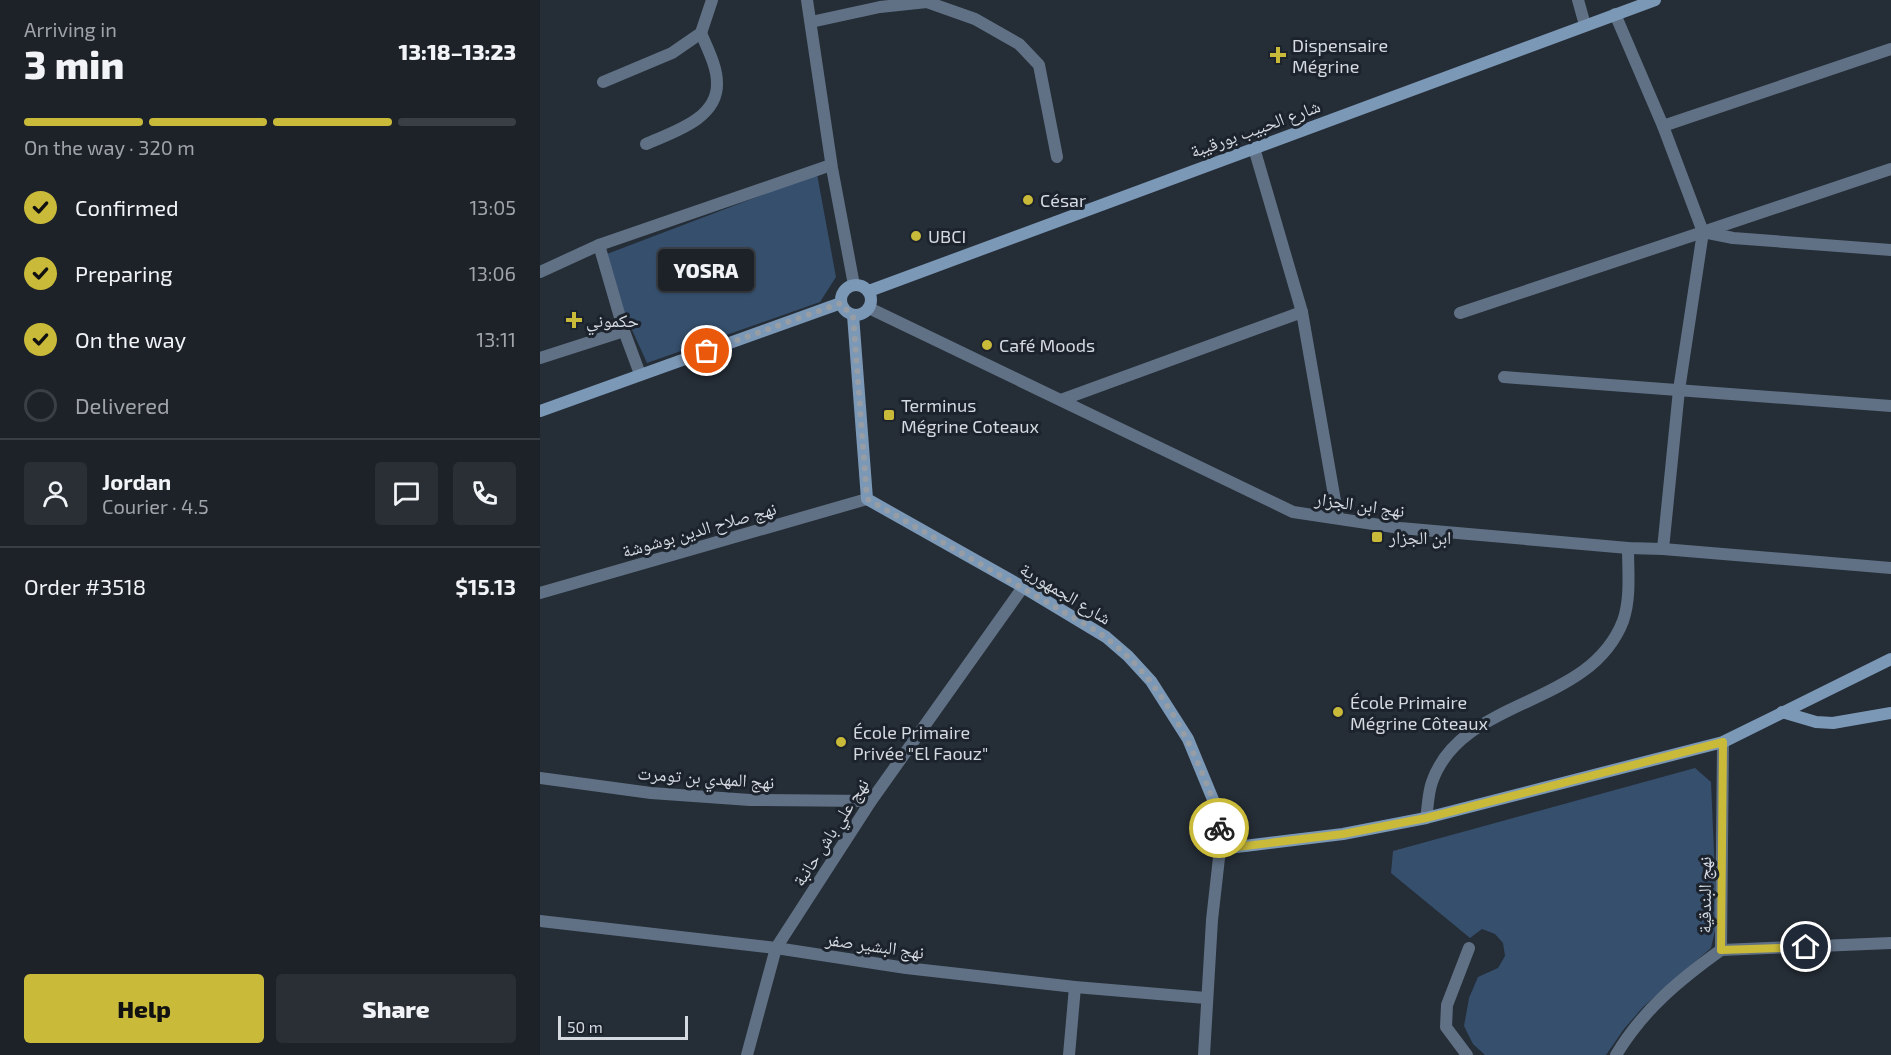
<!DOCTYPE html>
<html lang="en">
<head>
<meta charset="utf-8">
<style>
  :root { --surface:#1c2228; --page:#292f34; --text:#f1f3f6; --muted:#a0a4a8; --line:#3a3f45; --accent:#c9ba3a }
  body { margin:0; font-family:"Exo 2","Noto Naskh Arabic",sans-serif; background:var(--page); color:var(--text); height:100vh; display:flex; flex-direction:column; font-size:22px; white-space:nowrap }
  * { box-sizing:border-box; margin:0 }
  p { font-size:20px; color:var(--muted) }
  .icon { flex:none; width:33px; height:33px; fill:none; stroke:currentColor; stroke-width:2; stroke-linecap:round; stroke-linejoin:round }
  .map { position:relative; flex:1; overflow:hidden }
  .sheet { display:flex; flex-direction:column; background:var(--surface); width:540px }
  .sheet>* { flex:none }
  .scale { position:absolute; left:18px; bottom:15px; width:130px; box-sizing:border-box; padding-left:6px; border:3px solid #d5dae0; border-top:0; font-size:16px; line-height:21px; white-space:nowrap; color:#d5dae0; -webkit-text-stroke:4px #1c232c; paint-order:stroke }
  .pin { position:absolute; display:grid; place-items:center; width:51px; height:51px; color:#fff; margin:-26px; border:3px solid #fff; border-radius:50%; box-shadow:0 2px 6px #0007 }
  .courier { position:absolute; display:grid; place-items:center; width:60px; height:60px; margin:-30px; border:4px solid #c9ba3a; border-radius:50%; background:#fff; color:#222; box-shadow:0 2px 8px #0007 }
  .bubble { position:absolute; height:42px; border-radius:6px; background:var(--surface); box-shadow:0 2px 4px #0004,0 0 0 2px var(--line); font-size:20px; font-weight:800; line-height:42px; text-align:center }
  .headline em { font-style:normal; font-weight:800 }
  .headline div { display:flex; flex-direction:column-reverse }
  .headline { display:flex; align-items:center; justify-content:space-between; height:102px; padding:0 24px }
  h1 { font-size:39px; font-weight:800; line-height:45px }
  .bar { display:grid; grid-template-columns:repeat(4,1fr); gap:9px 6px; align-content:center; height:72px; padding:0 24px }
  .bar i { height:8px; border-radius:4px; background:var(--line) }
  .bar .current { background:var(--accent) }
  .bar p { grid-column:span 4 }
  .line { display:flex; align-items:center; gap:15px; padding:0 24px; border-top:2px solid var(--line) }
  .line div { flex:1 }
  .round { display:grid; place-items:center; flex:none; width:63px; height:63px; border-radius:6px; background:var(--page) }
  ol { padding:0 24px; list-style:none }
  li { display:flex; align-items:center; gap:18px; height:66px }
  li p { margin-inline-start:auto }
  li .icon { padding:6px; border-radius:50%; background:var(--accent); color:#111; stroke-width:4 }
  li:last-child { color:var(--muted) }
  li i { width:33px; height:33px; border:3px solid var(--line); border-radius:50% }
  .cta { display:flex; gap:12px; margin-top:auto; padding:12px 24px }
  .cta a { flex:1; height:69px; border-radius:6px; background:var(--accent); color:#111; font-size:24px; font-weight:800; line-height:69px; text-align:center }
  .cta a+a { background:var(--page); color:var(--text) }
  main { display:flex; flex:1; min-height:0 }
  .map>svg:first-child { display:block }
  .green { fill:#354f6d }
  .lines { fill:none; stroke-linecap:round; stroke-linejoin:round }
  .street { stroke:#607185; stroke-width:12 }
  .secondary { stroke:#7c98b7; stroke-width:12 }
  .done { stroke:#979da4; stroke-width:6; stroke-dasharray:0 10.8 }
  .route { stroke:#c9ba3a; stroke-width:8 }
  .poi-dot { fill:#c9ba3a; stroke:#1c232c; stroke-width:2 }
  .labels { text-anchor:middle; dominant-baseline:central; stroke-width:6; stroke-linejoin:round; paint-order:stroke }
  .poi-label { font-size:18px; fill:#d5dae0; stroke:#1c232c; text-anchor:start }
  .street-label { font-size:18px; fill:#d5dae0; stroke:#1c232c }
</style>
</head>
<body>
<main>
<section class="sheet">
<div class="headline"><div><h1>3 min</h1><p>Arriving in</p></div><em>13:18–13:23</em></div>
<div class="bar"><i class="current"></i><i class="current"></i><i class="current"></i><i></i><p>On the way · 320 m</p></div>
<ol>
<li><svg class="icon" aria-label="check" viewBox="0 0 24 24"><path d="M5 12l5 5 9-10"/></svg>Confirmed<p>13:05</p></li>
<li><svg class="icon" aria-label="check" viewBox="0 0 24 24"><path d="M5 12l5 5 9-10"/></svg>Preparing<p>13:06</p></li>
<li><svg class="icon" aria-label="check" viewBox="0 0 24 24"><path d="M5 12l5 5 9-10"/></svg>On the way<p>13:11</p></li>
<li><i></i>Delivered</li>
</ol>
<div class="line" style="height:108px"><a class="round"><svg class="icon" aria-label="person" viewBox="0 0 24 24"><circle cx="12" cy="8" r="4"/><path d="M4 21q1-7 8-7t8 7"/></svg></a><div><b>Jordan</b><p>Courier · 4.5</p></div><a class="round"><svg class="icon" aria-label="chat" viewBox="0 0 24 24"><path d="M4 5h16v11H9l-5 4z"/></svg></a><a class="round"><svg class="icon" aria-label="phone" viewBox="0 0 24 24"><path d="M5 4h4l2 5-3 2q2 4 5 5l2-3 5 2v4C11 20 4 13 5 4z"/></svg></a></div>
<div class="line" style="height:78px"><div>Order #3518</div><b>$15.13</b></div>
<div class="cta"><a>Help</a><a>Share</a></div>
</section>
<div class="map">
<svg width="1351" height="1055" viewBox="0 0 1351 1055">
  <rect width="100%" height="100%" fill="#252d36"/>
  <g class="green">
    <polygon points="277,174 296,277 280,302 107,363 59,257"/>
    <polygon points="1155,768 1171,782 1177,922 1171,948 1103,1007 1084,1029 1066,1055 945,1055 933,1044 924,1026 929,998 938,977 958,968 965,956 963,943 955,934 942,929 930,938 851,873 853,851"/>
  </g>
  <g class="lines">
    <g class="street">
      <polyline points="267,0 292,168 314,285"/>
      <polyline points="1038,0 1045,25"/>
      <polyline points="1075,14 1123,126 1351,49"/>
      <polyline points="271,22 340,7 387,2 435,19 479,44 499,65 517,157"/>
      <polyline points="63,82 132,53 161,33 172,0"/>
      <polyline points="1123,126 1163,232 1351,169"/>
      <path d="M106 144C133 132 178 119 177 83 177 66 167 48 161 33"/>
      <polyline points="714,148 762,312 798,518"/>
      <polyline points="59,245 84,331 100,374"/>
      <polyline points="0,272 59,245 291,165"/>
      <polyline points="329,308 753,512 860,528 1088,548 1123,549 1351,568"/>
      <polyline points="920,313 1163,232 1193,238 1351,250"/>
      <polyline points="0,358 84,331"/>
      <polyline points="964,377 1351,406"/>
      <polyline points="521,400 762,312"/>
      <polyline points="1123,549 1139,390 1163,232"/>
      <polyline points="0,593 327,499"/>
      <polyline points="0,778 111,793 210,800 331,801"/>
      <path d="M886 818C888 807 888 793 892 782 922 696 1049 709 1083 621 1091 598 1088 572 1088 548"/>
      <polyline points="0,921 236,948 366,968 535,987 666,998"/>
      <polyline points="1181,950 1183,742"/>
      <polyline points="1181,950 1351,943"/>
      <polyline points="207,1055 236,948 331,801 483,587"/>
      <polyline points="529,1055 535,987"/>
      <polyline points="664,1055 672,920 680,849"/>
      <polyline points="927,1055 906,1027 907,1005 929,948"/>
      <path d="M1076 1055C1103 1010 1139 980 1181 950"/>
    </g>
    <g class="secondary">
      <circle cx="316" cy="300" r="15"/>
      <polyline points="329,291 1115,0"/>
      <polyline points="313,315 327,499 483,587 566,637 588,656 611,681 648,739 674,802 679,821 680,849 803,834 886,818 1183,742 1351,659"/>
      <polyline points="0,411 301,303"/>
      <polyline points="1242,712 1276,722 1293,723 1351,713"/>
    </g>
  </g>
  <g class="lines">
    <path class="done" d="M167 351 301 303 304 308 313 315 327 499 550 627C605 661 639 717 663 775 670 793 678 809 679 828"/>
    <polyline class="route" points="679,828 680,849 803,834 886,818 1183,742 1181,950 1266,947"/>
  </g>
  <g class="poi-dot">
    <path d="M735 46h6v6h6v6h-6v6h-6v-6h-6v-6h6z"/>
    <circle cx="488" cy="200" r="6"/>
    <circle cx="376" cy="236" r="6"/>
    <path d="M31 311h6v6h6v6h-6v6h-6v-6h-6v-6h6z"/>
    <circle cx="447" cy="345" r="6"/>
    <rect x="343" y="409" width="12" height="12" rx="3"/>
    <rect x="831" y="531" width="12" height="12" rx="3"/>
    <circle cx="798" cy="712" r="6"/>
    <circle cx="301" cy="742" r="6"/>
  </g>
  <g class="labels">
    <g class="poi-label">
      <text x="752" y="45">Dispensaire<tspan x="752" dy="21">Mégrine</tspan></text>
      <text x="500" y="200">César</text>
      <text x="388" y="236">UBCI</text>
      <text x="46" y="320">حكموني</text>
      <text x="459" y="345">Café Moods</text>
      <text x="361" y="405">Terminus<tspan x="361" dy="21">Mégrine Coteaux</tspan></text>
      <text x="849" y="537">ابن الجزار</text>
      <text x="810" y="702">École Primaire<tspan x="810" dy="21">Mégrine Côteaux</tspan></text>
      <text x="313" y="732">École Primaire<tspan x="313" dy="21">Privée "El Faouz"</tspan></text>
    </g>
    <g class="street-label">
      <text transform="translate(715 128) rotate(-20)">شارع الحبيب بورقيبة</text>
      <text transform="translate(820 504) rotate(8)">نهج ابن الجزار</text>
      <text transform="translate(159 529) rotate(-16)">نهج صلاح الدين بوشوشة</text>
      <text transform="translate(526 593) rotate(31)">شارع الجمهورية</text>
      <text transform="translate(166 777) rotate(4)">نهج المهدي بن تومرت</text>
      <text transform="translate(290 832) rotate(-57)">نهج علي باش حانبة</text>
      <text transform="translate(1164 895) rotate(-90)">نهج البندقية</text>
      <text transform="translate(335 945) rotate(8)">نهج البشير صفر</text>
    </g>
  </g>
</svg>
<div class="scale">50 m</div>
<div class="pin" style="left:167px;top:351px;background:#ea580c"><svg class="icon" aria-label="bag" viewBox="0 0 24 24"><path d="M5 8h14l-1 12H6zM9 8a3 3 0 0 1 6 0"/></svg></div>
<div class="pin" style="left:1266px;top:947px;background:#1f2937"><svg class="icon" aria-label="home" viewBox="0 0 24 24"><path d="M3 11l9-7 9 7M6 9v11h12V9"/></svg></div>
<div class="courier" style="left:679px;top:828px"><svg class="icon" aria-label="bike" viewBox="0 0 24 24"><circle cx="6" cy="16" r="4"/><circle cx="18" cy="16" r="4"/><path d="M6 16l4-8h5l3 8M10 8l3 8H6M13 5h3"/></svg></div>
<div class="bubble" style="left:118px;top:249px;width:96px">YOSRA</div>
</div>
</main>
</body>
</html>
